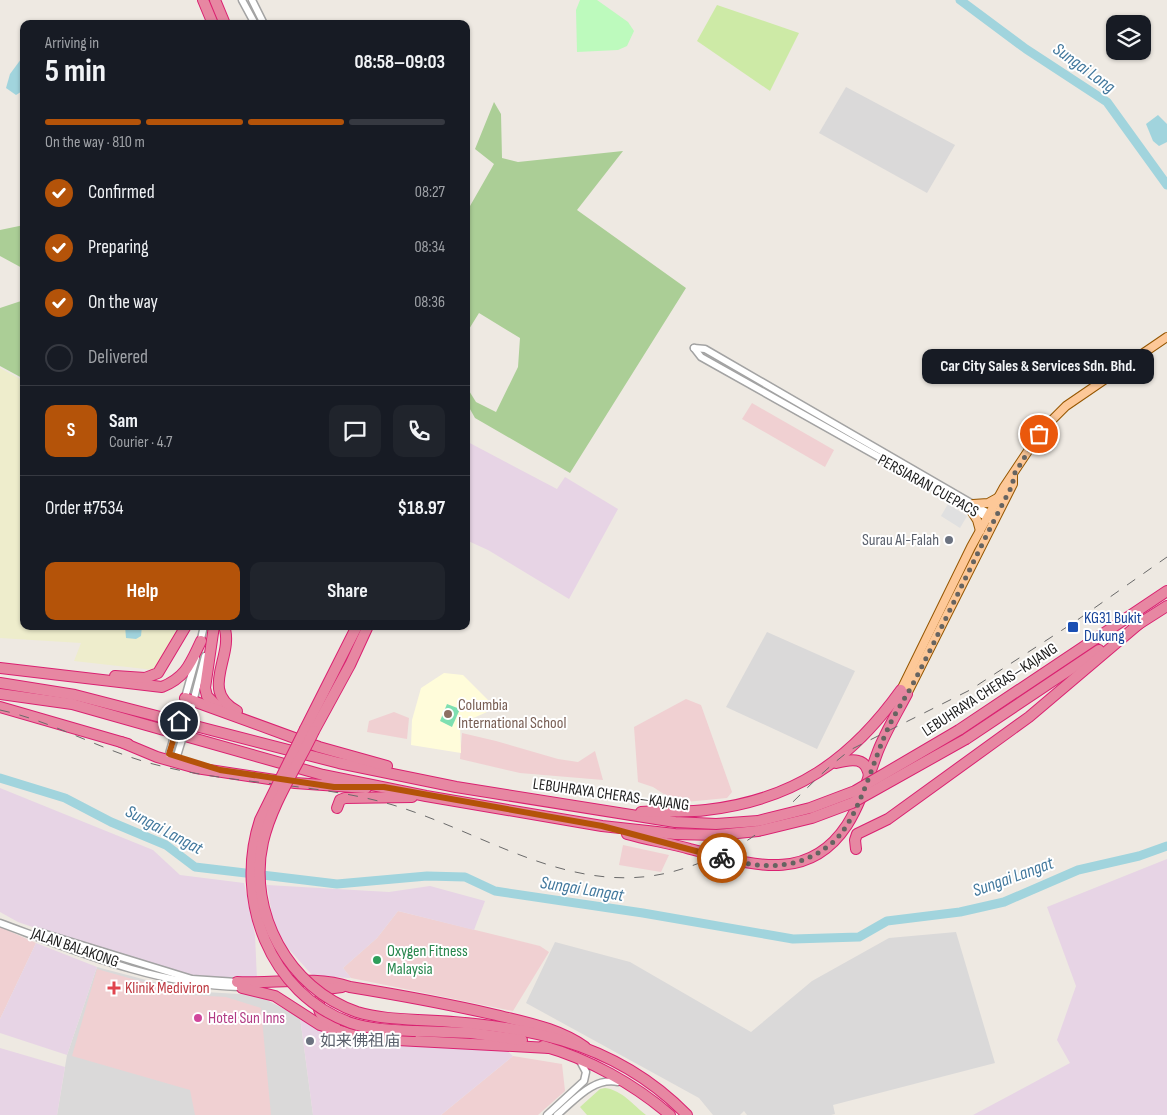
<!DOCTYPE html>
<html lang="en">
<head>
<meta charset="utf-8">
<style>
  :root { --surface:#171b24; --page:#20242c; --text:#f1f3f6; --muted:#9ea1a6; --line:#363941; --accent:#b45309 }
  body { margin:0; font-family:"Sofia Sans Condensed","Noto Sans SC",sans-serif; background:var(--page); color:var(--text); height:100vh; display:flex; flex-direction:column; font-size:19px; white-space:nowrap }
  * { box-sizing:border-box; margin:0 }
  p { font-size:16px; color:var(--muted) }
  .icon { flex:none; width:28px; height:28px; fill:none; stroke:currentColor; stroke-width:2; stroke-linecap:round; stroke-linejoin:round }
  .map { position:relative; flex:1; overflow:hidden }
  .drawer { position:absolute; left:20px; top:20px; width:450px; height:610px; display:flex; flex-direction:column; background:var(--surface); border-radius:10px; box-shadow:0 1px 4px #0004 }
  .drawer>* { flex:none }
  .tools { position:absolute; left:1106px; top:15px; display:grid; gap:10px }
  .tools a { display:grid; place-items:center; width:45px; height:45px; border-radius:10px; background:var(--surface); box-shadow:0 1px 4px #0004; font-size:25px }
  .pin { position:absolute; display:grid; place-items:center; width:42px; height:42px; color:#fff; margin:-21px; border:2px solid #fff; border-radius:50%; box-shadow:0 1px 5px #0007 }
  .courier { position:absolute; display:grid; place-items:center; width:50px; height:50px; margin:-25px; border:4px solid #b45309; border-radius:50%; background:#fff; color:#222; box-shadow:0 1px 6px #0007 }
  .bubble { position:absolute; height:35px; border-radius:10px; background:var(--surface); box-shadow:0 1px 4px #0004; font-size:16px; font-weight:700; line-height:35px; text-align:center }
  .headline em { font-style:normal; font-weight:700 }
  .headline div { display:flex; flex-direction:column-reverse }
  .headline { display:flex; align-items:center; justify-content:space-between; height:85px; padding:0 25px }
  h1 { font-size:32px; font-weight:700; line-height:38px }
  .bar { display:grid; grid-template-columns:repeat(4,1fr); gap:8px 5px; align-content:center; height:60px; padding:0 25px }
  .bar i { height:6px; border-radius:4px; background:var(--line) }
  .bar .current { background:var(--accent) }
  .bar p { grid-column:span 4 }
  .line { display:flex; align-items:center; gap:12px; padding:0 25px; border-top:1px solid var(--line) }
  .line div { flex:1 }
  .round { display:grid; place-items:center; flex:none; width:52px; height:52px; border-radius:10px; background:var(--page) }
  ol { padding:0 25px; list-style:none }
  li { display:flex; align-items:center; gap:15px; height:55px }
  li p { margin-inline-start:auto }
  li .icon { padding:5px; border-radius:50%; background:var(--accent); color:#fff; stroke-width:4 }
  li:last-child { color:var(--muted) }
  li i { width:28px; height:28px; border:2px solid var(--line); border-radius:50% }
  .action { display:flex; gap:10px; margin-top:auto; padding:10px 25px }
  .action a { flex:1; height:58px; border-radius:10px; background:var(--accent); color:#fff; font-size:20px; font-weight:700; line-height:58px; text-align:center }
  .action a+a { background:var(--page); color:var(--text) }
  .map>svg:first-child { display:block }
  .residential { fill:#dad9d9 }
  .commercial { fill:#f0d0d2 }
  .industrial { fill:#e7d4e5 }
  .education { fill:#fffcda }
  .farmland { fill:#eeedcc }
  .grass { fill:#cdeaa6 }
  .forest { fill:#abce96 }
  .park { fill:#bdfabd }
  .pitch { fill:#7edfb1 }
  .parking { fill:#e0e0e0 }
  .water { fill:#a1d4dd }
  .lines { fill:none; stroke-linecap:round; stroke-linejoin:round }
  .river { stroke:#a1d4dd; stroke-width:9 }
  .minor-casing { stroke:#a3a3a3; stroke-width:9 }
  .major-casing { stroke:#955600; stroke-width:10 }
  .highway-casing { stroke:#da2171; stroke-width:12 }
  .minor { stroke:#fff; stroke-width:6 }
  .major { stroke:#fdc898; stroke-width:8 }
  .highway { stroke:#e787a2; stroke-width:10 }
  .rail { stroke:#6a6a6a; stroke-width:1; stroke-dasharray:10 10; stroke-linecap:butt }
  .minor-bridge-casing { stroke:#a3a3a3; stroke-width:9; stroke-linecap:butt }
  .highway-bridge-casing { stroke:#da2171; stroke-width:12; stroke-linecap:butt }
  .minor-bridge { stroke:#fff; stroke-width:6 }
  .highway-bridge { stroke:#e787a2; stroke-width:10 }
  .done { stroke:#666461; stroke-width:5; stroke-dasharray:0 9 }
  .route { stroke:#b45309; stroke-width:6 }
  .worship-dot { fill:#6b7280; stroke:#fff; stroke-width:2 }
  .transit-dot { fill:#1a4fb4; stroke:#fff; stroke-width:2 }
  .education-dot { fill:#8d6e63; stroke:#fff; stroke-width:2 }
  .leisure-dot { fill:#2e9e5b; stroke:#fff; stroke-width:2 }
  .health-dot { fill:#e0444e; stroke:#fff; stroke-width:2 }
  .hotel-dot { fill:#d1479c; stroke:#fff; stroke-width:2 }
  .labels { text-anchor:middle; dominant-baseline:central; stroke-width:4; stroke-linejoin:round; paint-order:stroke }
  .street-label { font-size:16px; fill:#1c1c1c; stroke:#fff }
  .worship-label { font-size:16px; fill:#5b616d; stroke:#fff; text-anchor:end }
  .transit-label { font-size:16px; fill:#164399; stroke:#fff; text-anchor:start }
  .education-label { font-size:16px; fill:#785e54; stroke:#fff; text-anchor:start }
  .leisure-label { font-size:16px; fill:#27864d; stroke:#fff; text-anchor:start }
  .health-label { font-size:16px; fill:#be3a42; stroke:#fff; text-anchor:start }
  .hotel-label { font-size:16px; fill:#b23c85; stroke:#fff; text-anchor:start }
  .water-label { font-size:18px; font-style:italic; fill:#42789d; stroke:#fff }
</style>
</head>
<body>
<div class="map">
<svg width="1167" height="1115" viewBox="0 0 1167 1115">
  <rect width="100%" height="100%" fill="#eee9e2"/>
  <g class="residential">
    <polygon points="846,87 955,145 927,193 819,133"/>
    <polygon points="767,632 855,671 817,749 726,707"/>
    <polygon points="956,932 995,1063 833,1105 835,1114 831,1115 747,1115 744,1111 740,1115 713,1115 699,1098 526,1003 555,942 630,962 751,1032 812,981 889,938"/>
    <polygon points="97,967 188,991 257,995 300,1017 313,1115 57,1115 67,1055"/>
  </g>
  <g class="commercial">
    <polygon points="752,403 834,450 825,467 742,419"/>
    <polygon points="686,699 701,705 732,792 727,798 686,802 670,798 653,787 638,782 634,727"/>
    <polygon points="394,712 409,718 407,739 367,732 369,721"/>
    <polygon points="462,733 496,741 558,759 578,762 595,751 603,780 520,773 460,759"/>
    <polygon points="623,845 669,855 661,872 619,865"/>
    <polygon points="398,911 540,946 549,952 513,1011 351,978 343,968 377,938"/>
    <polygon points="0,927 36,943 0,1019"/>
    <polygon points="97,969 189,995 226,997 261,1008 271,1115 195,1115 190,1090 72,1056"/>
    <polygon points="513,1056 562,1064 565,1091 538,1115 441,1115"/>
  </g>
  <g class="industrial">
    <polygon points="466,441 557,489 565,477 618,509 569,599 488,550 466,540"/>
    <polygon points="0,788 153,850 180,875 244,883 255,935 257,980 190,975 105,952 18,922 0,912"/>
    <polygon points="1167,859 1167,1115 973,1115 1070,1063 1057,1040 1076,986 1047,907"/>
    <polygon points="267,885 389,892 430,886 485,901 474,930 398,911 377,938 343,968 351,978 313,976 287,947 273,921"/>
    <polygon points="36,943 97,967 67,1055 0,1033 0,1019"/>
    <polygon points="300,1017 357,1042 392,1045 478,1046 506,1050 513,1056 441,1115 313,1115"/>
    <polygon points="0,1048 65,1067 57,1115 0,1115"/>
  </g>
  <polygon class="education" points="444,673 463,675 496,708 460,724 461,753 411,745 412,720 421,688"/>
  <polygon class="farmland" points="0,368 24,381 24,626 183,626 154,670 74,661 81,643 0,638"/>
  <g class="grass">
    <polygon points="717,5 799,33 770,91 697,41"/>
    <path d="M605 1088C622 1090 633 1105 646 1115H587L580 1107 600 1089Z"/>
  </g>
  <g class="forest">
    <polygon points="494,102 501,114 502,158 518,162 623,151 577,210 686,288 570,473 475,418 466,402 466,386 476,402 496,412 518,367 520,338 479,313 466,334 466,213 494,164 475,149"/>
    <polygon points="24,225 24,269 0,256 0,230"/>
    <polygon points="24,300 24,379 0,366 0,308"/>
  </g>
  <polygon class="park" points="580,0 597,0 628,22 634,31 627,46 618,50 577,52 576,10"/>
  <polygon class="pitch" points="447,704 460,709 452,727 440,721"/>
  <polygon class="parking" points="948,504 967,516 960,528 941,516"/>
  <g class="water">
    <polygon points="24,55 24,90 16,95 6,88 10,74"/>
    <polygon points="1158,115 1167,124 1167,142 1159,146 1153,141 1146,124"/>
    <polygon points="125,626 142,626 141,636 136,639 126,638"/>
  </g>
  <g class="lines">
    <g class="river">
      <polyline points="960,0 1026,49 1107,102 1167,185"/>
      <polyline points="0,778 65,798 111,822 166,845 195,867 337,884 427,876 465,877 495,891 643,913 793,939 859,937 887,921 960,912 1004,902 1078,870 1139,856 1167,846"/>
    </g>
    <defs>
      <g id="minor">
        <polyline points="242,0 255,24"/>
        <polyline points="252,0 264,24"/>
        <polyline points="694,348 705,349 990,514 992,518"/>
        <polyline points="694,348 701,357 991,520"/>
        <polyline points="200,643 204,626"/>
        <polyline points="184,701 196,658"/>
        <polyline points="193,702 205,656"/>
        <path d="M0 923C76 951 157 985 239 987"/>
        <polyline points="39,932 192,979 237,982"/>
        <polyline points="547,1115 584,1081 586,1072 579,1059"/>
        <path d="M557 1115C575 1100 593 1077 618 1082"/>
      </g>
      <g id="major">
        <polyline points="973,504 988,503 997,498"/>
        <polyline points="970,509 977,520 980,531"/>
        <polyline points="901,690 971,547 1004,487 1042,430 1066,406 1167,337"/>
        <polyline points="907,694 1013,484 1013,476"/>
      </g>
      <g id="highway">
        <polyline points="203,0 213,24"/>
        <polyline points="215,0 225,24"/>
        <polyline points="214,626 205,688 207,696 218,707"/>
        <path d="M224 626C235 656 198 690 237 711"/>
        <polyline points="1134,627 1167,606"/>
        <path d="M0 668 162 687C186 677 190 664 201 641"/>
        <polyline points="115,676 145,678 158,673 186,626"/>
        <polyline points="0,683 75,695 339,763 456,787 675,822 716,824 758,821"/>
        <polyline points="0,694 72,704 323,775 426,796 602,826 675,834 717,835 758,831"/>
        <polyline points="185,698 319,747 387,766"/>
        <polyline points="0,707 128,744"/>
        <polyline points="305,729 357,626"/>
        <polyline points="959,730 1167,591"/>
        <polyline points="314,731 350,665 368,626"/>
        <polyline points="966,739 1099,650"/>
        <polyline points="121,742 157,757 196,768 295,783 366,788"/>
        <path d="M836 763C851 759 868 756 869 778"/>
        <polyline points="337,808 340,800 345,798 412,797"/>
        <path d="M641 812C663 810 685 813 706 810 794 800 851 760 901 690"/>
        <path d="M627 834C648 840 669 843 690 849 747 863 807 886 847 825 861 803 869 775 878 751 886 731 897 713 907 694"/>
        <polyline points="856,849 855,840 857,834 888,819 1029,717 1140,623"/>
        <path d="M237 982C275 984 314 975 350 987 399 995 448 1004 496 1015 528 1023 558 1028 585 1047"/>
        <polyline points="242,988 275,996 320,1025 351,1034 397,1040 549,1048"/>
        <path d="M418 1020C519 1024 613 1039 687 1115"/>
        <path d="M335 1026C318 1017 313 1005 326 989L342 987"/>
        <polyline points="416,1031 471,1033 522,1040"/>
        <path d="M543 1046C589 1059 634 1084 670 1115"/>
      </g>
    </defs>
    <use href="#minor" class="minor-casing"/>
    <use href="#major" class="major-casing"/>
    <use href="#highway" class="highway-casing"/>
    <use href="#minor" class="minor"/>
    <use href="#major" class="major"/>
    <use href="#highway" class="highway"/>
    <path class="rail" d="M0 710C56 722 105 753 161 766 237 785 318 783 393 805 486 833 574 899 675 871 700 864 730 852 751 838 788 812 815 775 852 749L970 690 1073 623 1167 557"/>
    <defs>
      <g id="minor-bridge">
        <polyline points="169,754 183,705"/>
        <polyline points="177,756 192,707"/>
      </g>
      <g id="highway-bridge">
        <path d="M305 729 260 820C234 899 269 994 351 1023 372 1030 394 1030 416 1031"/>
        <path d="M314 731C297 767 272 803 263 842 247 912 289 989 357 1012 377 1018 398 1019 418 1020"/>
        <polyline points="758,821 810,808 855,791 959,730"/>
        <polyline points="758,831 812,818 852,803 966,739"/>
      </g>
    </defs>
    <use href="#minor-bridge" class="minor-bridge-casing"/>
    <use href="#highway-bridge" class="highway-bridge-casing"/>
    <use href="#minor-bridge" class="minor-bridge"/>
    <use href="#highway-bridge" class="highway-bridge"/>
  </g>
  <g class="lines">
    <path class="done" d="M722 858C761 869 799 871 832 843 860 819 873 758 890 724 898 708 908 694 916 678 949 614 979 548 1013 484V476L1039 434"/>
    <polyline class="route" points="179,721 169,754 220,770 334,787 384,787 602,826 722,858"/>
  </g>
  <g class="worship-dot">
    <circle cx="949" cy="540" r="5"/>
    <circle cx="310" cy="1041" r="5"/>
  </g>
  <rect class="transit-dot" x="1067" y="621" width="12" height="12" rx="2.5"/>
  <circle class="education-dot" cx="448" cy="714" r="5"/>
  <circle class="leisure-dot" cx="377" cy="960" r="5"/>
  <path class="health-dot" d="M111.5 980.5h5v5h5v5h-5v5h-5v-5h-5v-5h5z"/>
  <circle class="hotel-dot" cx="198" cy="1018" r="5"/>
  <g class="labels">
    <g class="street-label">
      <text transform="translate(928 486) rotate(29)">PERSIARAN CUEPACS</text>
      <text transform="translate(990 690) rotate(-33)">LEBUHRAYA CHERAS–KAJANG</text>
      <text transform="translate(611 795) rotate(8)">LEBUHRAYA CHERAS–KAJANG</text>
      <text transform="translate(75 948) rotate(19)">JALAN BALAKONG</text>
    </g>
    <g class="worship-label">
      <text x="939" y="540">Surau Al-Falah</text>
      <text x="320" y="1041" text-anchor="start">如来佛祖庙</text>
    </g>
    <g class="transit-label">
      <text x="1084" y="618">KG31 Bukit<tspan x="1084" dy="18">Dukung</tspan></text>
    </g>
    <g class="education-label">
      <text x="458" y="705">Columbia<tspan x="458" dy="18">International School</tspan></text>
    </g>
    <g class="leisure-label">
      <text x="387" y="951">Oxygen Fitness<tspan x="387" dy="18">Malaysia</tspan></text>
    </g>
    <g class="health-label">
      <text x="125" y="988">Klinik Mediviron</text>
    </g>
    <g class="hotel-label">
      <text x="208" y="1018">Hotel Sun Inns</text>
    </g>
    <g class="water-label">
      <text transform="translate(1084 68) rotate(36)">Sungai Long</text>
      <text transform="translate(164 830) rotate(28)">Sungai Langat</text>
      <text transform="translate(1013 877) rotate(-20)">Sungai Langat</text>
      <text transform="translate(582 889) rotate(9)">Sungai Langat</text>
    </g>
  </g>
</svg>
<div class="tools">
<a><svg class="icon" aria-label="layers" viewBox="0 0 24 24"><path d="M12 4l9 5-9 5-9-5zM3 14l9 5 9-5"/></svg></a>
</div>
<div class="pin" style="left:1039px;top:434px;background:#ea580c"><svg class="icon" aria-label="bag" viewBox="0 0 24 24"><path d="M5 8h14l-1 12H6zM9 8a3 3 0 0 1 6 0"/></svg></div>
<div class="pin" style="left:179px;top:721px;background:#1f2937"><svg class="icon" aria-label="home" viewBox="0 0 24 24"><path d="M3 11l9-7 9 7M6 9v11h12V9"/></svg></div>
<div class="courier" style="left:722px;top:858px"><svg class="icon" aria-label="bike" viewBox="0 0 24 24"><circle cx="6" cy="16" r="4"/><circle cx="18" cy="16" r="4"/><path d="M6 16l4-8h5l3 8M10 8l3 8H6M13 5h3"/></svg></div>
<div class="bubble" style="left:922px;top:349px;width:232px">Car City Sales &amp; Services Sdn. Bhd.</div>
<section class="drawer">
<div class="headline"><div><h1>5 min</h1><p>Arriving in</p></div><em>08:58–09:03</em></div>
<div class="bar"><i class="current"></i><i class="current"></i><i class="current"></i><i></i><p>On the way · 810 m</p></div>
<ol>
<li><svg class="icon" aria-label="check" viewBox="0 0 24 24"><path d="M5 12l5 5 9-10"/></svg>Confirmed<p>08:27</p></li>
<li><svg class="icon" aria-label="check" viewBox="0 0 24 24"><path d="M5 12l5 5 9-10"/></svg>Preparing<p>08:34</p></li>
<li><svg class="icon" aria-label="check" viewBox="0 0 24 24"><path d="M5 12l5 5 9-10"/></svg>On the way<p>08:36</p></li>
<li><i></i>Delivered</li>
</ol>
<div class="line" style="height:90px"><b class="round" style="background:var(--accent);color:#fff">S</b><div><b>Sam</b><p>Courier · 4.7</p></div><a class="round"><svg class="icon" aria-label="chat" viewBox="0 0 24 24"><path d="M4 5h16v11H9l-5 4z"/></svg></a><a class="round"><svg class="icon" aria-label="phone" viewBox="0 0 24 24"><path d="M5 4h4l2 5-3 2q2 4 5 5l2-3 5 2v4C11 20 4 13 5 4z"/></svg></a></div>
<div class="line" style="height:65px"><div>Order #7534</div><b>$18.97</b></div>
<div class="action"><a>Help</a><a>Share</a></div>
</section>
</div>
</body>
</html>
